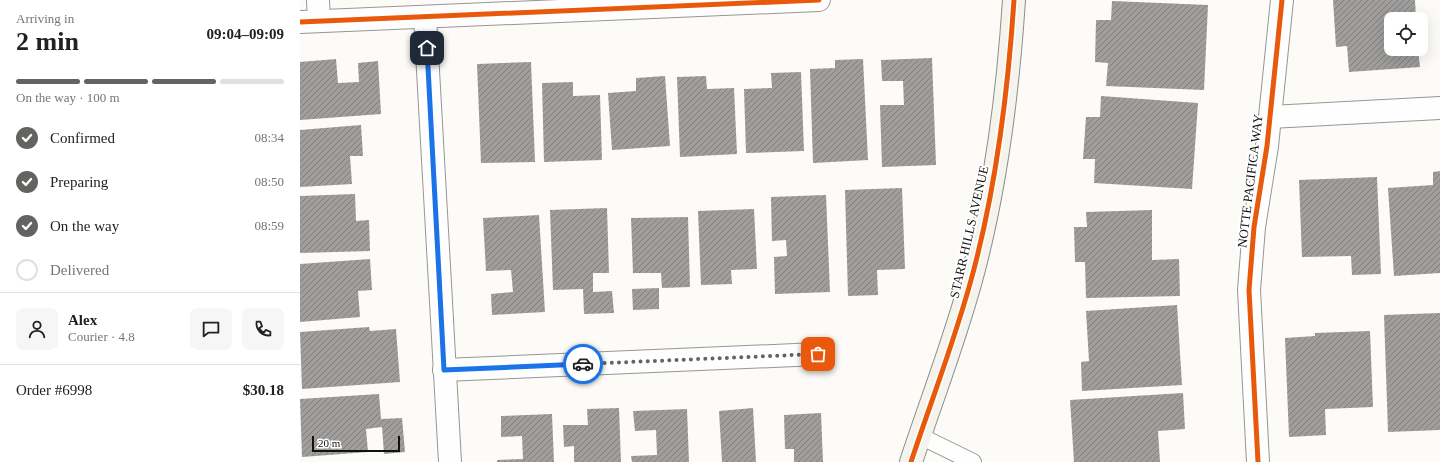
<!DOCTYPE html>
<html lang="en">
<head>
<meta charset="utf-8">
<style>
  :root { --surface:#fff; --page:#f6f6f6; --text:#222; --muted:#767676; --line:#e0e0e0; --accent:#636362 }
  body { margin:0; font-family:Georgia,serif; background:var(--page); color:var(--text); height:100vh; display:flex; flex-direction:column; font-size:15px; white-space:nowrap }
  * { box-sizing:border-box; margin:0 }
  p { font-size:13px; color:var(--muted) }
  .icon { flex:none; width:22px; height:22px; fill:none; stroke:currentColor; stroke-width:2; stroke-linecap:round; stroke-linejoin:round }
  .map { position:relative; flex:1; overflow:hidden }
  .sheet { display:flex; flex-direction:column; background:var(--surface); width:300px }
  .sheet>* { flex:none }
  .controls { position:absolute; left:1084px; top:12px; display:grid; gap:8px }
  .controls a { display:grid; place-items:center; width:44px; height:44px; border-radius:8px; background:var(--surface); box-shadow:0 4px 16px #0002; font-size:20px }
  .scale { position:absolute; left:12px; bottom:10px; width:88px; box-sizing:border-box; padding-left:4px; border:2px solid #111; border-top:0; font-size:11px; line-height:14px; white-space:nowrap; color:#111; -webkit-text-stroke:3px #fff; paint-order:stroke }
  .pin { position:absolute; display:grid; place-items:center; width:34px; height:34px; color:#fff; margin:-17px; border-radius:8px; box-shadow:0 2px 6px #0006 }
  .courier { position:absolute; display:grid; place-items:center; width:40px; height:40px; margin:-20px; border:3px solid #1a73e8; border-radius:50%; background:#fff; color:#222; box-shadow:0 1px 5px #0007 }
  .summary em { font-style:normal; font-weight:600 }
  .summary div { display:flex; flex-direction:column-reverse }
  .summary { display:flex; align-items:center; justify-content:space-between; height:68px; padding:0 16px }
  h1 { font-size:26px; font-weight:600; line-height:30px }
  .bar { display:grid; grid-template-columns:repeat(4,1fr); gap:6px 4px; align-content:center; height:48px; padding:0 16px }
  .bar i { height:5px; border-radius:3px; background:var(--line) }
  .bar .on { background:var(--accent) }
  .bar p { grid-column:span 4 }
  .line { display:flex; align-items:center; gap:10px; padding:0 16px; border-top:1px solid var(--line) }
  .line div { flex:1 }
  .round { display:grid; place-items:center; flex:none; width:42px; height:42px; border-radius:8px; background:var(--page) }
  ol { padding:0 16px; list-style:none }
  li { display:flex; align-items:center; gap:12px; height:44px }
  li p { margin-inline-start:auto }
  li .icon { padding:4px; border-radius:50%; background:var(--accent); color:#fff; stroke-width:4 }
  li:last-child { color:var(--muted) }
  li i { width:22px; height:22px; border:2px solid var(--line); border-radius:50% }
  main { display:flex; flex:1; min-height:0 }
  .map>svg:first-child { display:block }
  .building { fill:url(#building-hatch) }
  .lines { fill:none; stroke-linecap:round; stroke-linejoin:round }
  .lane-casing { stroke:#979695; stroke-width:18 }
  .street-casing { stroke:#979695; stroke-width:24 }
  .secondary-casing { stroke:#8d8d8b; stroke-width:24 }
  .lane { stroke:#fffefe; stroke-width:16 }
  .street { stroke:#fffefe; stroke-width:22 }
  .secondary { stroke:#f5f4ec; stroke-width:22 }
  .cycleway-casing { stroke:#fff; stroke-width:8 }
  .cycleway { stroke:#e8590c; stroke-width:5 }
  .done { stroke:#636362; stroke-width:4; stroke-dasharray:0 7.2 }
  .route { stroke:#1a73e8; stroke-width:5 }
  .labels { text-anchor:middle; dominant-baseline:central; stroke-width:4; stroke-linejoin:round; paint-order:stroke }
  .street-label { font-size:13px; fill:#111; stroke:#fff }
</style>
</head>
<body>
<main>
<section class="sheet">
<div class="summary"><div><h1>2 min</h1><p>Arriving in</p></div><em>09:04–09:09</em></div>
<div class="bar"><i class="on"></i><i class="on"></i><i class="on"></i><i></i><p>On the way · 100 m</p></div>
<ol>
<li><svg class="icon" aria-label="check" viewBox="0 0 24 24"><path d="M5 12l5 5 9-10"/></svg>Confirmed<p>08:34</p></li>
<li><svg class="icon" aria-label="check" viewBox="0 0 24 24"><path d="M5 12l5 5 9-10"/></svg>Preparing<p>08:50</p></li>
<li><svg class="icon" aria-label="check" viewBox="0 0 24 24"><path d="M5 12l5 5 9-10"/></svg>On the way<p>08:59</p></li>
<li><i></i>Delivered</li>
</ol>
<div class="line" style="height:72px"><a class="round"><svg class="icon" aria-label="person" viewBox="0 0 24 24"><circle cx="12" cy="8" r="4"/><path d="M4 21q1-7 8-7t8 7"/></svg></a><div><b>Alex</b><p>Courier · 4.8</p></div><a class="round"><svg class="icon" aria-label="chat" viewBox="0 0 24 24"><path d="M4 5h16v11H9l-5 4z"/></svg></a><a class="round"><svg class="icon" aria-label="phone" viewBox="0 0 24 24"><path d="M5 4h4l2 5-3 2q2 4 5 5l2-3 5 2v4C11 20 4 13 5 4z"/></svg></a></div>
<div class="line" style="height:52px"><div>Order #6998</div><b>$30.18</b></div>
</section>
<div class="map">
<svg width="1140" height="462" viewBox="0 0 1140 462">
  <defs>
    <pattern id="building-hatch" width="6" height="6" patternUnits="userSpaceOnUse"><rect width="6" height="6" fill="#a09e9c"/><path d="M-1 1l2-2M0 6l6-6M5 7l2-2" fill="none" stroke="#817f7e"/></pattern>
  </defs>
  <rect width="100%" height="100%" fill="#fcfbf7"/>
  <g class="building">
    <polygon points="1033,0 1115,0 1116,19 1091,19 1091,49 1118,49 1120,67 1049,72 1047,46 1036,47"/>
    <polygon points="812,1 908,5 904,90 806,86 808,63 795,62 796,20 811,20"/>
    <polygon points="632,58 636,165 582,167 580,105 604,105 603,81 582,81 581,60"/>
    <polygon points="36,59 38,83 59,82 58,63 78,61 81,114 0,120 0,62"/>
    <polygon points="563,59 568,160 513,163 510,69 535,68 535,60"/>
    <polygon points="231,62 235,162 181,163 177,64"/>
    <polygon points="501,72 504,151 446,153 444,89 472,88 471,73"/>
    <polygon points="365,76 370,146 312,150 308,93 336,91 336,78"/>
    <polygon points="406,76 407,89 434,88 437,154 380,157 377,77"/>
    <polygon points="273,82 273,96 300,95 302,160 244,162 242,83"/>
    <polygon points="801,96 898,103 892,189 794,183 795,159 783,159 786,117 800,117"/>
    <polygon points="61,125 63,156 50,156 52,184 0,187 0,130"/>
    <polygon points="1140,171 1140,273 1094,276 1088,188 1133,185 1133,172"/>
    <polygon points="1077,177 1081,274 1052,275 1051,256 1002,257 999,180"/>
    <polygon points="602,188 605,269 577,270 578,295 548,296 545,190"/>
    <polygon points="55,194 56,221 69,220 70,251 0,253 0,196"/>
    <polygon points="526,195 530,292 475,294 474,257 487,256 486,240 472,241 471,197"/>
    <polygon points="307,208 309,273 293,273 293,292 312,291 314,313 284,314 283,289 253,290 250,210"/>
    <polygon points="454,209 457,269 431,270 432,284 401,285 398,211"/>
    <polygon points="852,210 852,260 879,259 880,296 786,298 785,262 775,262 774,227 787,227 786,212"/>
    <polygon points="239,215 245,312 192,315 191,294 213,292 211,270 186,271 183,218"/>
    <polygon points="388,217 390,287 362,288 361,273 333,273 331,218"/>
    <polygon points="70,259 72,290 58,291 60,317 0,322 0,264"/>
    <polygon points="359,288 359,309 333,310 332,289"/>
    <polygon points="877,305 882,385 782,391 781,362 789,361 786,311"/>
    <polygon points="1140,313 1140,430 1088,432 1084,315"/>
    <polygon points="69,327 70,331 96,329 100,382 2,389 0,332"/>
    <polygon points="1070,331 1073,407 1025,409 1026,435 989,437 985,338 1015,336 1015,333"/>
    <polygon points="883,393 885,429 858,431 860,462 774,462 770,400"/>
    <polygon points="79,394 81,419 102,418 105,452 84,454 82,427 66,429 68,452 2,457 0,399"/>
    <polygon points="319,408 321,462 274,462 274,446 264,447 263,425 288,425 287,409"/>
    <polygon points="453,408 456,462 422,462 419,411"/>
    <polygon points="387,409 389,462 332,462 331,456 357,455 356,430 335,431 333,411"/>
    <polygon points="521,413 523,462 494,462 494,449 485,449 484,415"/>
    <polygon points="252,414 254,462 197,462 197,460 223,459 222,436 201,437 201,416"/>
  </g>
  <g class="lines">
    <defs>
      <polyline id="lane" points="620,436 673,462"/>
      <g id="street">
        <polyline points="18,0 19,21"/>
        <polyline points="125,17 150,462"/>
        <polyline points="0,22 519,0"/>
        <polyline points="970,117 1140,108"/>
        <polyline points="144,370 518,354"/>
        <polyline points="958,462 949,290 954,227 967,146 982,0"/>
      </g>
      <path id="secondary" d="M611 462C632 398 657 335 674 269 697 181 708 91 714 0"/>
    </defs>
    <use href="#lane" class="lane-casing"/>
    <use href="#street" class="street-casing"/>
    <use href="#secondary" class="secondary-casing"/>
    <use href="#lane" class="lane"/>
    <use href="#street" class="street"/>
    <use href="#secondary" class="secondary"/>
    <defs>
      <g id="cycleway">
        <polyline points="0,22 519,0"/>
        <path d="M611 462C632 398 657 335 674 269 697 181 708 91 714 0"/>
        <polyline points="958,462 949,290 954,227 967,146 982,0"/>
      </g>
    </defs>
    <use href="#cycleway" class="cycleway-casing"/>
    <use href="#cycleway" class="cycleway"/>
  </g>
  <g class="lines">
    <polyline class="done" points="283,364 518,354"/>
    <polyline class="route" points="127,48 144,370 283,364"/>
  </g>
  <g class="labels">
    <g class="street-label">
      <text transform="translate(950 181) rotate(-83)">NOTTE PACIFICA WAY</text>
      <text transform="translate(669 232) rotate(-77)">STARR HILLS AVENUE</text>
    </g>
  </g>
</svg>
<div class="controls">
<a><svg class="icon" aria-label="locate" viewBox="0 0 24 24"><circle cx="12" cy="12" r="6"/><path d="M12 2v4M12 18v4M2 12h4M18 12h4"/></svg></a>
</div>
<div class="scale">20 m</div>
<div class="pin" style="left:518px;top:354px;background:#ea580c"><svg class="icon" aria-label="bag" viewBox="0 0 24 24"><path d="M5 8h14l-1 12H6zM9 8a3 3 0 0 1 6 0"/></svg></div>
<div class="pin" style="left:127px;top:48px;background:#1f2937"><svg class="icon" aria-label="home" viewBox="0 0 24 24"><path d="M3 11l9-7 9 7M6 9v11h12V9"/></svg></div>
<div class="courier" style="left:283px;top:364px"><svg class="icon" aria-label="car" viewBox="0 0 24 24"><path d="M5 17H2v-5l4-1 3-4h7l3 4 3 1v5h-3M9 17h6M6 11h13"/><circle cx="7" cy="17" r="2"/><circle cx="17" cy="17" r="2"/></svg></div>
</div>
</main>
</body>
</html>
